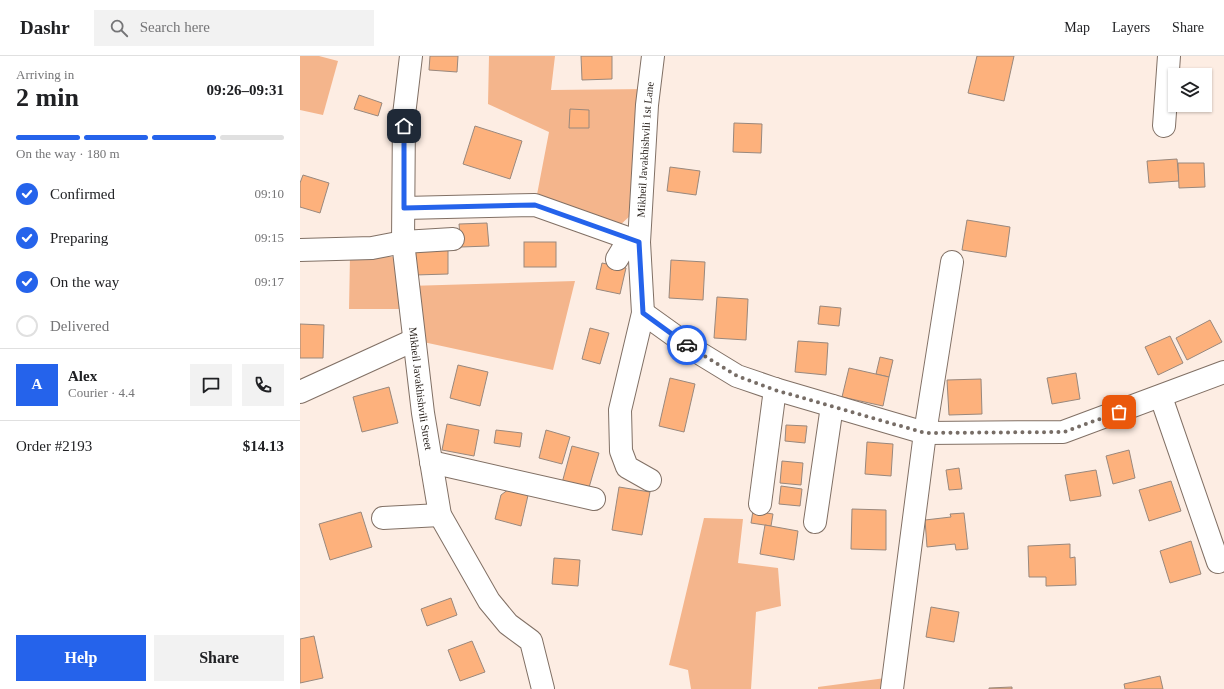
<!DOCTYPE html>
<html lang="en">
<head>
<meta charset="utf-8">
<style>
  :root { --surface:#fff; --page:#f2f2f2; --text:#202124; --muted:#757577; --line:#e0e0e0; --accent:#2563eb }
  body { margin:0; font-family:Georgia,serif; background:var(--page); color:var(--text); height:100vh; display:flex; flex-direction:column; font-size:15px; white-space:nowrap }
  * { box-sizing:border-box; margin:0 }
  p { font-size:13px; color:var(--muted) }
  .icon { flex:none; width:22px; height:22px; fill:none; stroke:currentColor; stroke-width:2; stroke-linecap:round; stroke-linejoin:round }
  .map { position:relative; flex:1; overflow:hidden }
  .sheet { display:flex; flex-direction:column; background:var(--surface); width:300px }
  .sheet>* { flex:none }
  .fabs { position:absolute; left:868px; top:12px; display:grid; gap:8px }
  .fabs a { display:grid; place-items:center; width:44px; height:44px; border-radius:0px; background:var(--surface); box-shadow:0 1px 3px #0004; font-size:20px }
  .pin { position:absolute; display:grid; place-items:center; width:34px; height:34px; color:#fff; margin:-17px; border-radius:8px; box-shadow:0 2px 6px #0006 }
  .courier { position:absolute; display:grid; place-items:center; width:40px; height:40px; margin:-20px; border:3px solid #2563eb; border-radius:50%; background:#fff; color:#222; box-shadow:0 1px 5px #0007 }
  .summary em { font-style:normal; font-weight:800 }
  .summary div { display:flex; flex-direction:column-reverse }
  .summary { display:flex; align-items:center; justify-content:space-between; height:68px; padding:0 16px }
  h1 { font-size:26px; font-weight:800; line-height:30px }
  .bar { display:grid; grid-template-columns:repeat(4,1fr); gap:6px 4px; align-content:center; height:48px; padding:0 16px }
  .bar i { height:5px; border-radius:3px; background:var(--line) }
  .bar .current { background:var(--accent) }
  .bar p { grid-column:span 4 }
  .line { display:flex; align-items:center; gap:10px; padding:0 16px; border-top:1px solid var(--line) }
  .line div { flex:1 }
  .round { display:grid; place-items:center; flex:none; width:42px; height:42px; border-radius:0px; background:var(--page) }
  ol { padding:0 16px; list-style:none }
  li { display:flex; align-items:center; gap:12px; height:44px }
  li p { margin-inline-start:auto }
  li .icon { padding:4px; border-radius:50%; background:var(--accent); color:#fff; stroke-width:4 }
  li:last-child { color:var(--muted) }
  li i { width:22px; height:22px; border:2px solid var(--line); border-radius:50% }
  .action { display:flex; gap:8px; margin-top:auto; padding:8px 16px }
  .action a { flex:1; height:46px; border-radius:0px; background:var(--accent); color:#fff; font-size:16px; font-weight:800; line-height:46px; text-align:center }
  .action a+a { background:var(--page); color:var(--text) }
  header { display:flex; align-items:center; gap:24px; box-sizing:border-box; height:56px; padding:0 20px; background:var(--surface); border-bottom:1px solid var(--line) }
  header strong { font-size:19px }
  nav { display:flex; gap:22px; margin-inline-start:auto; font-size:14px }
  .search { width:280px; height:36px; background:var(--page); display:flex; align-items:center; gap:10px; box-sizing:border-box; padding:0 14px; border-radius:0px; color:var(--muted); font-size:15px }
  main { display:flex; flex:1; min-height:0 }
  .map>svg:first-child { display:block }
  .green { fill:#f4b58c }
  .building { fill:#fdb17c; stroke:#99887d }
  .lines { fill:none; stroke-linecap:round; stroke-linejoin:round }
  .minor-casing { stroke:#817065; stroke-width:24 }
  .minor { stroke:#fff; stroke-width:22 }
  .done { stroke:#776d66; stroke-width:4; stroke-dasharray:0 7.2 }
  .route { stroke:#2563eb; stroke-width:5 }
  .labels { text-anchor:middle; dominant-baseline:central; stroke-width:3; stroke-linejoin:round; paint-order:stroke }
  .street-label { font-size:11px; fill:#2f2823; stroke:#fff }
</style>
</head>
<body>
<header>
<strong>Dashr</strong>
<div class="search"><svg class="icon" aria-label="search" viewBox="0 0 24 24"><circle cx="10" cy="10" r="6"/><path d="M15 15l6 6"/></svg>Search here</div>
<nav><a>Map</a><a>Layers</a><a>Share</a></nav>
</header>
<main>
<section class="sheet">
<div class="summary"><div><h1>2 min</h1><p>Arriving in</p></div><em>09:26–09:31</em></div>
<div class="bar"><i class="current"></i><i class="current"></i><i class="current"></i><i></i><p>On the way · 180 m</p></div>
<ol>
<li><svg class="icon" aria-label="check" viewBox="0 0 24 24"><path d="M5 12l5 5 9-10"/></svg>Confirmed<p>09:10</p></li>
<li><svg class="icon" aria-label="check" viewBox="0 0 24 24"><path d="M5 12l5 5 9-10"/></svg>Preparing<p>09:15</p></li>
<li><svg class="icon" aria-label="check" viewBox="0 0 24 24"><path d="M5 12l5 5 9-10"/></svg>On the way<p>09:17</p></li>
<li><i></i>Delivered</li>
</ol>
<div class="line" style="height:72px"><b class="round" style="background:var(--accent);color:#fff">A</b><div><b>Alex</b><p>Courier · 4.4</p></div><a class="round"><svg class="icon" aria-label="chat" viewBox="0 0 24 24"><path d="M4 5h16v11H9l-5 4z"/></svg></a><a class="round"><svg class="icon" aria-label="phone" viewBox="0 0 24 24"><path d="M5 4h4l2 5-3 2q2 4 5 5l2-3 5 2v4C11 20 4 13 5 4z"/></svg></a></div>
<div class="line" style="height:52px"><div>Order #2193</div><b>$14.13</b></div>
<div class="action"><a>Help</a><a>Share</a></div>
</section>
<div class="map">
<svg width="924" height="633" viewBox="0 0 924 633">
  <rect width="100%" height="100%" fill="#fdede3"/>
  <g class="green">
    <polygon points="0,0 19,0 38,5 23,59 0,54"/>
    <polygon points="189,0 255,0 251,34 349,33 332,158 318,171 235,149 249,76 188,48"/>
    <polygon points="50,200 103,201 108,230 275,225 253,314 114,284 110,253 49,253"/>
    <polygon points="404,462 443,463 438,507 478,512 481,550 456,556 451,633 391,633 388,614 369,609"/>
    <polygon points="593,621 592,633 518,633 518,631"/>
  </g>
  <g class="building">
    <polygon points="130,0 158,0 157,16 129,14"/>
    <polygon points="281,0 312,0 312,23 282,24"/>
    <polygon points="677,0 714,0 704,45 668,37"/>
    <polygon points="59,39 82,47 78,60 54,53"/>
    <polygon points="270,53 289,54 289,72 269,72"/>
    <polygon points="434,67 462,68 461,97 433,96"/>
    <polygon points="175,70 222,85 210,123 163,108"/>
    <polygon points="877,103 879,125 849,127 847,105"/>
    <polygon points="878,107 904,107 905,131 879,132"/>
    <polygon points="370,111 400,115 396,139 367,135"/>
    <polygon points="3,119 29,127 20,157 0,151 0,127"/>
    <polygon points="667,164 710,171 706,201 662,194"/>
    <polygon points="187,167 189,190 161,191 159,168"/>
    <rect x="224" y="186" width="32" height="25"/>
    <polygon points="148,192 148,218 115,219 114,193"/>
    <polygon points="371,204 405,206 403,244 369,242"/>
    <polygon points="302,207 326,212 320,238 296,233"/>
    <polygon points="417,241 448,243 446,284 414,282"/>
    <polygon points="520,250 541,252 539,270 518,268"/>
    <polygon points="910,264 922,286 887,304 876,282"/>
    <polygon points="0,268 24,269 23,302 0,302"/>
    <polygon points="290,272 309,277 300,308 282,303"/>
    <polygon points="870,280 883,307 858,319 845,291"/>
    <polygon points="498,285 528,287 526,319 495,316"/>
    <polygon points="580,301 593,304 589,321 576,318"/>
    <polygon points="158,309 188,316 180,350 150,342"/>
    <polygon points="549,312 589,321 583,350 542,341"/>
    <polygon points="776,317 780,343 752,348 747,322"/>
    <polygon points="370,322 395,328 384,376 359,370"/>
    <polygon points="681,323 682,358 649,359 647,324"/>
    <polygon points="89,331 98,367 62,376 53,341"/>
    <polygon points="147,368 179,374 174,400 142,394"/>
    <polygon points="486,369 507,370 505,387 485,385"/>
    <polygon points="196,374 222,377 220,391 194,387"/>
    <polygon points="246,374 270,381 262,408 239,402"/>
    <polygon points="567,386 593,388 591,420 565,418"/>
    <polygon points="272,390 299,397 288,435 262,427"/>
    <polygon points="829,394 835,422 813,428 806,400"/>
    <polygon points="482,405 503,407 501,429 480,427"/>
    <polygon points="659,412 662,433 649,434 646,414"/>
    <polygon points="796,414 801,440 770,445 765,419"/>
    <polygon points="871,425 881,455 849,465 839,434"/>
    <polygon points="213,430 229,435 221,470 195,463 201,439"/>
    <polygon points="481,430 502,433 500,450 479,448"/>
    <polygon points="319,431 350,436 342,479 312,474"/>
    <polygon points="552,453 586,454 586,494 551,493"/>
    <polygon points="453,455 473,458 471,470 451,467"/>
    <polygon points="61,456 72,491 30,504 19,468"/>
    <polygon points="664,457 668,493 656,494 655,488 627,491 625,464 651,461 650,458"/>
    <polygon points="465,469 498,475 494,504 460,498"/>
    <polygon points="891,485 901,518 870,527 860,495"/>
    <polygon points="770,488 770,502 775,501 776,529 746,530 746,521 729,521 728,490"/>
    <polygon points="254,502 280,504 278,530 252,528"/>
    <polygon points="151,542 157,559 127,570 121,553"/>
    <polygon points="631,551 659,556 654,586 626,581"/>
    <polygon points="14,580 23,622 0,627 0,583"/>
    <polygon points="172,585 185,616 160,625 148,594"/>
    <polygon points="860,620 863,633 825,633 824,628"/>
    <polygon points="712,631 712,633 689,633 689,632"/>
  </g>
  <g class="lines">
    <defs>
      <g id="minor">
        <path id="s1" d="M111 0 104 59 103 186 123 357 140 459 189 545 208 568 231 585 243 633"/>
        <polyline points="864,70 869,0"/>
        <polyline points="104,152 235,149 339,186"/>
        <polyline points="0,194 72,192 103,186 153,183"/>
        <polyline points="317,203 329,183"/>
        <polyline points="343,257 396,295 437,320 475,333 625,377 763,376 924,316"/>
        <polyline points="0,336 114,284"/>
        <polyline points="861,341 918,506"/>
        <polyline points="131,406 294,443"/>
        <path id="s2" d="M350 424 327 411 321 395 320 354 343 257 339 186 347 49 353 0"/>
        <polyline points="460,448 475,333"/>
        <polyline points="83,462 140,459"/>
        <polyline points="515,466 532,350"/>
        <polyline points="592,633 625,377 652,206"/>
      </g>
    </defs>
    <use href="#minor" class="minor-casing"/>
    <use href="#minor" class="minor"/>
  </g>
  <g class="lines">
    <polyline class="done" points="387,289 437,320 475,334 625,377 764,376 819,356"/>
    <polyline class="route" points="104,70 104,152 235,149 339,186 343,257 387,289"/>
  </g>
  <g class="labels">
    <g class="street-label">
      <text stroke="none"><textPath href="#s2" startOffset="348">Mikheil Javakhishvili 1st Lane</textPath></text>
      <text stroke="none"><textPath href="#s1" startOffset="334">Mikheil Javakhishvili Street</textPath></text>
    </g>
  </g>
</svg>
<div class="fabs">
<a><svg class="icon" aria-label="layers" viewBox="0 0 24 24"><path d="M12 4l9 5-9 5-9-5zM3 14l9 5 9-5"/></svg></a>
</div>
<div class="pin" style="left:819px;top:356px;background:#ea580c"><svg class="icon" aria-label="bag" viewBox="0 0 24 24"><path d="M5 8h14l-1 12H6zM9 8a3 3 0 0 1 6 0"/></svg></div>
<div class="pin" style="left:104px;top:70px;background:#1f2937"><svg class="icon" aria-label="home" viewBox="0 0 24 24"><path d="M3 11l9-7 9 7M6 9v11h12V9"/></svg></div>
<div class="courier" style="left:387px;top:289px"><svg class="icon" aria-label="car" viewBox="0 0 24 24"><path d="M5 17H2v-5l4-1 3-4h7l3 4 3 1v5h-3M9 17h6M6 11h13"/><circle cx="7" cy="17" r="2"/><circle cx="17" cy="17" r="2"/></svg></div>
</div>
</main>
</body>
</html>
